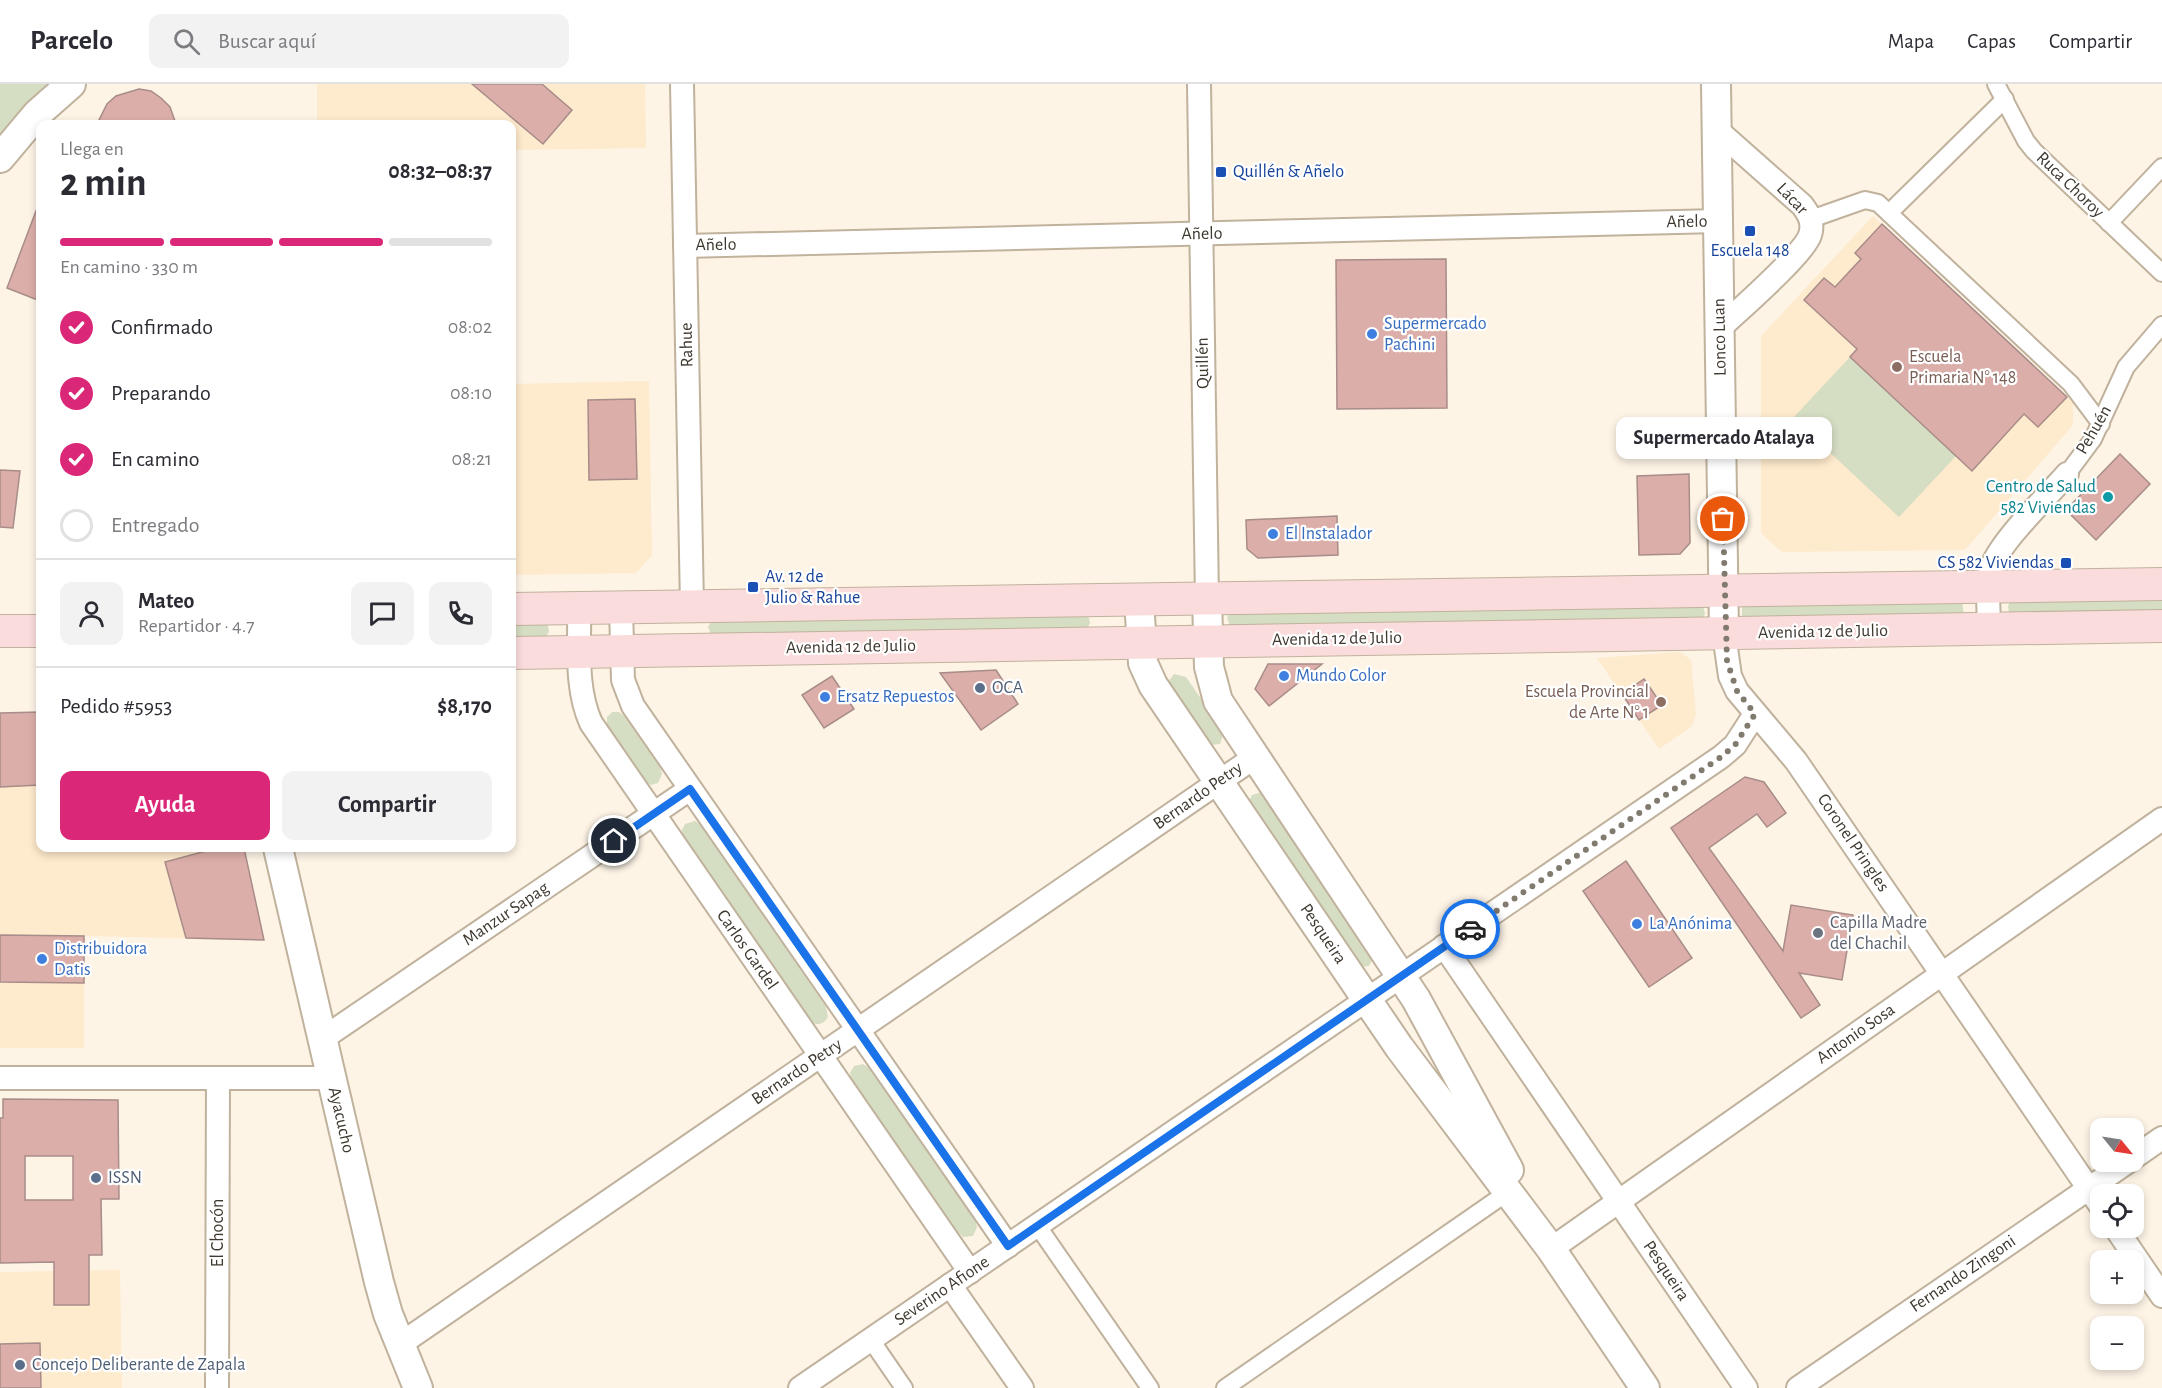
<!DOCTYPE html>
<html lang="es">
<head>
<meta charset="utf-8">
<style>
  :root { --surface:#fff; --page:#f2f2f3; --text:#2b2b33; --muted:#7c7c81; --line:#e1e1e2; --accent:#db2777 }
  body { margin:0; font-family:"Alegreya Sans",sans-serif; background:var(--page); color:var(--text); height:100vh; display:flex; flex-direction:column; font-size:22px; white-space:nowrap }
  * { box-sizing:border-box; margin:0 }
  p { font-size:20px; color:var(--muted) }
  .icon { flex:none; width:33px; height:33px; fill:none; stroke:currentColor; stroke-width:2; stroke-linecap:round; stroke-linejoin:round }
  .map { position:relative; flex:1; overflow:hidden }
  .drawer { position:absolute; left:36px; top:36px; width:480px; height:732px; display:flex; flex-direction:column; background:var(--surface); border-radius:12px; box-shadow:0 3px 9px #0003 }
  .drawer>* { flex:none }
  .needle { width:39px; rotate:120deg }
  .tools { position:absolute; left:2090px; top:1034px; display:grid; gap:12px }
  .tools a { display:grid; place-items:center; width:54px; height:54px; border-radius:12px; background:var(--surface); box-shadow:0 3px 9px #0003; font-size:30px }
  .pin { position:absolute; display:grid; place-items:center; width:51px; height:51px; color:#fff; margin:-26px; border:3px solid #fff; border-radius:50%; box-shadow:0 2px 6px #0007 }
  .courier { position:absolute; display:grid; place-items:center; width:60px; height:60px; margin:-30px; border:4px solid #1a73e8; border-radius:50%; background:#fff; color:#222; box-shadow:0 2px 8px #0007 }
  .bubble { position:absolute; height:42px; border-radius:12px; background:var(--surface); box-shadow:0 3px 9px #0003; font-size:20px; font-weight:700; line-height:42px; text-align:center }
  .summary em { font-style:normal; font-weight:700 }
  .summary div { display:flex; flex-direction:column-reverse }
  .summary { display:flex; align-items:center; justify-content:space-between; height:102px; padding:0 24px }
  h1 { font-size:39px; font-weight:700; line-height:45px }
  .bar { display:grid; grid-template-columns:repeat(4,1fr); gap:9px 6px; align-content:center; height:72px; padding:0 24px }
  .bar i { height:8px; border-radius:4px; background:var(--line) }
  .bar .selected { background:var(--accent) }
  .bar p { grid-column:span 4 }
  .line { display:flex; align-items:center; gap:15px; padding:0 24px; border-top:2px solid var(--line) }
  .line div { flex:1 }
  .round { display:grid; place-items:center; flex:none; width:63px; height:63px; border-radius:12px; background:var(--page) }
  ol { padding:0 24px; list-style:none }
  li { display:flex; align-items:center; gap:18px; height:66px }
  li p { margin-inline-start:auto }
  li .icon { padding:6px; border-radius:50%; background:var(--accent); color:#fff; stroke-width:4 }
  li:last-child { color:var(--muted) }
  li i { width:33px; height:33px; border:3px solid var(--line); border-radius:50% }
  .button { display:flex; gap:12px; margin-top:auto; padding:12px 24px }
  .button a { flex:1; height:69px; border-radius:12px; background:var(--accent); color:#fff; font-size:24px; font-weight:700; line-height:69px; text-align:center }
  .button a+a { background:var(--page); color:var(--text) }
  header { display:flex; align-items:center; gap:36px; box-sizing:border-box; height:84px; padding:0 30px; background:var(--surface); border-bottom:2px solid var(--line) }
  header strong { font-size:28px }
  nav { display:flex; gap:33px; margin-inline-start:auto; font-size:21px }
  .search { width:420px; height:54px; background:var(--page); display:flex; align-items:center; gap:15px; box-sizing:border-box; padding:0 21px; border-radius:12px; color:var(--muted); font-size:22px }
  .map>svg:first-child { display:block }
  .built { fill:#feeacc }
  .grass { fill:#d5ddc3 }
  .building { fill:#dcaea9; stroke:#a88c89; stroke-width:1.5; fill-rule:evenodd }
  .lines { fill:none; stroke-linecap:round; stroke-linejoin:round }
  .pedestrian-casing { stroke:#c0b29c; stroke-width:20 }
  .minor-casing { stroke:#c0b29c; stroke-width:26 }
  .tertiary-casing { stroke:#c0b29c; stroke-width:32 }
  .secondary-casing { stroke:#c0b29c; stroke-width:34 }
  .pedestrian { stroke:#fff; stroke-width:16 }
  .minor { stroke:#fff; stroke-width:22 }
  .tertiary { stroke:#fff; stroke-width:28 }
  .secondary { stroke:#fbdcdc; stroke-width:32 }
  .done { stroke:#817a6f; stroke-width:6; stroke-dasharray:0 10.8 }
  .route { stroke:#1a73e8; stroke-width:8 }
  .transit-dot { fill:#1a4fb4; stroke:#fff; stroke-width:2 }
  .shop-dot { fill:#3f7fe0; stroke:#fff; stroke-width:2 }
  .education-dot { fill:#8d6e63; stroke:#fff; stroke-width:2 }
  .culture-dot { fill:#0f9aa8; stroke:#fff; stroke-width:2 }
  .service-dot { fill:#5c6f8a; stroke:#fff; stroke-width:2 }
  .worship-dot { fill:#6b7280; stroke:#fff; stroke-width:2 }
  .labels { text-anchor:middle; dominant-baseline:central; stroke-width:4.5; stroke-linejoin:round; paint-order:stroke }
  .transit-label { font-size:18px; fill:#164399; stroke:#fff; text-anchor:start }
  .street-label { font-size:18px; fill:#3e382f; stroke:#fff }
  .shop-label { font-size:18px; fill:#366cbe; stroke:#fff; text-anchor:start }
  .education-label { font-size:18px; fill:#785e54; stroke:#fff; text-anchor:start }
  .culture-label { font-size:18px; fill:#0d838f; stroke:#fff; text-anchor:end }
  .service-label { font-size:18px; fill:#4e5e75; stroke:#fff; text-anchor:start }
  .worship-label { font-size:18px; fill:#5b616d; stroke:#fff; text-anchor:start }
</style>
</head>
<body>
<header>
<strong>Parcelo</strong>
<div class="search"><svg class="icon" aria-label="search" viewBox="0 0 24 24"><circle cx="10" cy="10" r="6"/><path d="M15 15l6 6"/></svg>Buscar aquí</div>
<nav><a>Mapa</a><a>Capas</a><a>Compartir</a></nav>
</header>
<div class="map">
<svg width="2162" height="1304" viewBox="0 0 2162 1304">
  <rect width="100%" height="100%" fill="#fdf4e6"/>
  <g class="built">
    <polygon points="317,0 645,0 646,64 512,66 512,40 317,40"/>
    <polygon points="1873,132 2073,319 2073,341 1965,466 1782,468 1761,449 1761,252"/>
    <polygon points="649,297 652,471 636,489 512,491 512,300"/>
    <polygon points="1680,568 1691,576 1696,631 1692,642 1659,665 1597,574"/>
    <polygon points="40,666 40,764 244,764 264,856 84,852 84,964 0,964 0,667"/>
    <polygon points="120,1186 122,1304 0,1304 0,1188"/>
  </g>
  <g class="grass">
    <polygon points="0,0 53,0 0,53"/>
    <polygon points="1850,273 1956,372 1899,433 1793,334"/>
    <polygon points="2162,509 2162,533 2009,529 2008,522 2011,515"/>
    <polygon points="1962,518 1964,530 1742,533 1742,522"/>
    <polygon points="1703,522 1705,530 1702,537 1231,544 1227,534 1231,527"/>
    <polygon points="1088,531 1090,539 1087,546 712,553 708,543 712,536"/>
    <polygon points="512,535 547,539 549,547 546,554 512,559"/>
    <polygon points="1174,590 1186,593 1224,648 1220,660 1210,661 1168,598"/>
    <polygon points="612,628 619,628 624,632 660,683 662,690 658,699 651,701 645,698 607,644 607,633"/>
    <polygon points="1262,708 1374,873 1369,882 1359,883 1249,717 1252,711"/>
    <path d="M695 737 701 741 826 923 828 933C824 940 818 942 811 938L683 753 682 746 685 740Z"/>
    <polygon points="863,980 869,984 975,1136 977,1143 973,1152 963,1153 958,1148 852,996 850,989 854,982"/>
  </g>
  <g class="building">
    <polygon points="472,0 542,0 572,26 543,60"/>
    <polygon points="139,5 151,7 161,14 170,23 176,40 97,40 107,20 116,12"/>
    <polygon points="39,119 40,119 40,217 7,204"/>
    <polygon points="1882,140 2067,313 2038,343 2024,330 1972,387 1850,273 1857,265 1804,216 1824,194 1835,203 1861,175 1855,169"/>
    <polygon points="1446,175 1447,324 1337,325 1336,176"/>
    <polygon points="635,315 637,395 589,396 588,316"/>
    <polygon points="2120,370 2150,400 2096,456 2066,426"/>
    <polygon points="0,386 20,387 13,444 0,443"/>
    <polygon points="1689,390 1690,459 1680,470 1639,471 1637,392"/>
    <polygon points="1337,432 1338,471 1258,474 1247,465 1246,436"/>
    <polygon points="1268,580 1322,580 1269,622 1255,605"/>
    <polygon points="996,586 1018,620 981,646 940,589"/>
    <polygon points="832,592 854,625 824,644 802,611"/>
    <polygon points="1644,595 1662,621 1639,636 1622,610"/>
    <polygon points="40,628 40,701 0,703 0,629"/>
    <polygon points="1745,693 1764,698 1786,729 1767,743 1757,730 1709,764 1783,867 1791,821 1853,831 1842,896 1799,889 1820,921 1801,934 1671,744"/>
    <polygon points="217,764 244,764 264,856 186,854 165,778"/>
    <polygon points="1626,777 1692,874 1649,903 1583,807"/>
    <polygon points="0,851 84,852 84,899 0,898"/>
    <path d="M3 1015 118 1016 119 1115H101L102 1171H89V1221H54V1178L0 1179V1034H3ZM25 1072H73V1116H25Z"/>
    <polygon points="40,1259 41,1304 0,1304 0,1260"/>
  </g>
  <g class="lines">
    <defs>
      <g id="pedestrian">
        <polyline points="1996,0 2026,57 2034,67 2162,189"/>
        <polyline points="1889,129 2005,15"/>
        <polyline points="1811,135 1865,116 1878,119 2071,300 2101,340"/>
        <polyline points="2109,139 2162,83"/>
        <polyline points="2067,390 2093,355 2126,283 2162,241"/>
        <polyline points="1037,1141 1150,1304"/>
        <polyline points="871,1256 904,1304"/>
        <polyline points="1225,1304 1508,1108"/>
      </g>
      <g id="minor">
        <polyline points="682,0 692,522"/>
        <polyline points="1199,0 1207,515"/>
        <path d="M1716 45 1802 121C1809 130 1814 139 1810 151 1804 170 1738 227 1719 245"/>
        <polyline points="685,162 1718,137"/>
        <path d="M579 524C580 562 575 604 591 639L970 1188"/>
        <polyline points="621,524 623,596 633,622 1008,1162"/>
        <path d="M1989 545C1989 526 1986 504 1991 485 1998 459 2048 412 2067 390"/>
        <polyline points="1724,550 1730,592 1737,607 1796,677 2100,1121"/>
        <polyline points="1444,862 1746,1304"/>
        <polyline points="322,955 690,705"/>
        <polyline points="0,994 332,994"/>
        <polyline points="2133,1074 2162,1054"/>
        <polyline points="2115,1143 2162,1212"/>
        <polyline points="1551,1165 2162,735"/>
        <polyline points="950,1201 1022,1304"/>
        <polyline points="399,1261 1255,673"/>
        <polyline points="217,1304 218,995"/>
        <polyline points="800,1304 1721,673 1735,661 1755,630"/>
        <polyline points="1798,1304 2129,1077"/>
      </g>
      <g id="tertiary">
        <polyline points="1716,0 1724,550"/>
        <polyline points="0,74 37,30 71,0"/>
        <polyline points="1207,515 1209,583 1218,617 1416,915 1509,1086"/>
        <polyline points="1139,516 1143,579 1153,601 1399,963 1551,1165 1645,1304"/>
        <polyline points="278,764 379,1198 388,1230 418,1304"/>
      </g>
      <g id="secondary">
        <polyline points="512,525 2162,500"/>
        <polyline points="0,547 40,547"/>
        <polyline points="512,569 2162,542"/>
      </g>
    </defs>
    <use href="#pedestrian" class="pedestrian-casing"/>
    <use href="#minor" class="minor-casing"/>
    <use href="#tertiary" class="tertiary-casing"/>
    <use href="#secondary" class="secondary-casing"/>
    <use href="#pedestrian" class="pedestrian"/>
    <use href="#minor" class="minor"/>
    <use href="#tertiary" class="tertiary"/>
    <use href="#secondary" class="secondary"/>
  </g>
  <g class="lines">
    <polyline class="done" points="1470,845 1721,673 1735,661 1755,630 1737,607 1727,577 1723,435"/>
    <polyline class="route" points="614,757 690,705 1008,1162 1470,845"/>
  </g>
  <g class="transit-dot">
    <rect x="1215" y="82" width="12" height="12" rx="3"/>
    <rect x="1744" y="141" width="12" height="12" rx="3"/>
    <rect x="2060" y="473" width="12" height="12" rx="3"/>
    <rect x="747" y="497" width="12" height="12" rx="3"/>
  </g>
  <g class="shop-dot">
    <circle cx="1372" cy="250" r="6"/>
    <circle cx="1273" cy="450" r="6"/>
    <circle cx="1284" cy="592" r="6"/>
    <circle cx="825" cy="613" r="6"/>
    <circle cx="1637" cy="840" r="6"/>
    <circle cx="42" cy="875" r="6"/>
  </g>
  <g class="education-dot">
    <circle cx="1897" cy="283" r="6"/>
    <circle cx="1661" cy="618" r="6"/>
  </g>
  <circle class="culture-dot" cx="2108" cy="413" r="6"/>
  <g class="service-dot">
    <circle cx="980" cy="604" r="6"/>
    <circle cx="96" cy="1094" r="6"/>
    <circle cx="20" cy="1281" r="6"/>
  </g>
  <circle class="worship-dot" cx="1818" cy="849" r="6"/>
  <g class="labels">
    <g class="transit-label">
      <text x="1233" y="88">Quillén &amp; Añelo</text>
      <text x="1750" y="167" text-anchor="middle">Escuela 148</text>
      <text x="2054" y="479" text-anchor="end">CS 582 Viviendas</text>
      <text x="765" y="493">Av. 12 de<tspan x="765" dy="21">Julio &amp; Rahue</tspan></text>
    </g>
    <g class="street-label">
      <text transform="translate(2070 101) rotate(44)">Ruca Choroy</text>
      <text transform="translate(1792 115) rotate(46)">Lácar</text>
      <text transform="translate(1687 138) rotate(-1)">Añelo</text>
      <text transform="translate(1202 150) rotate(-1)">Añelo</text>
      <text transform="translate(716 161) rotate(-1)">Añelo</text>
      <text transform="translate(1720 253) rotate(-91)">Lonco Luan</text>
      <text transform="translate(687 261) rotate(-91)">Rahue</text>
      <text transform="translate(1203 279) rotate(-91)">Quillén</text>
      <text transform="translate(2094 346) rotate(-60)">Pehuén</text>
      <text transform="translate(1823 548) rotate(-1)">Avenida 12 de Julio</text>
      <text transform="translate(1337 555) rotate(-1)">Avenida 12 de Julio</text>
      <text transform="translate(851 563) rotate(-1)">Avenida 12 de Julio</text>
      <text transform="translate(1198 712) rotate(-35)">Bernardo Petry</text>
      <text transform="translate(1853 759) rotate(56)">Coronel Pringles</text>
      <text transform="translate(506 830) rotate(-34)">Manzur Sapag</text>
      <text transform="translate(1323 850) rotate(56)">Pesqueira</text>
      <text transform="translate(747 866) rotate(55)">Carlos Gardel</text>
      <text transform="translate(1856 950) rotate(-35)">Antonio Sosa</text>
      <text transform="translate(797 988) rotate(-34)">Bernardo Petry</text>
      <text transform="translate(341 1036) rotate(77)">Ayacucho</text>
      <text transform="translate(218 1149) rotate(-90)">El Chocón</text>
      <text transform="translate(1666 1187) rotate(56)">Pesqueira</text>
      <text transform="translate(1963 1190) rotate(-34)">Fernando Zingoni</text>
      <text transform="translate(942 1207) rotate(-34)">Severino Afione</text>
    </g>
    <g class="shop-label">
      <text x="1384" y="240">Supermercado<tspan x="1384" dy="21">Pachini</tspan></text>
      <text x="1285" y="450">El Instalador</text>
      <text x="1296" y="592">Mundo Color</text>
      <text x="837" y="613">Ersatz Repuestos</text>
      <text x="1649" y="840">La Anónima</text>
      <text x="54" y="865">Distribuidora<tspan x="54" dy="21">Datis</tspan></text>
    </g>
    <g class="education-label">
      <text x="1909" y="273">Escuela<tspan x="1909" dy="21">Primaria N° 148</tspan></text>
      <text x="1649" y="608" text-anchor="end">Escuela Provincial<tspan x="1649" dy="21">de Arte N° 1</tspan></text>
    </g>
    <g class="culture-label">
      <text x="2096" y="403">Centro de Salud<tspan x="2096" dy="21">582 Viviendas</tspan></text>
    </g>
    <g class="service-label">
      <text x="992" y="604">OCA</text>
      <text x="108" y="1094">ISSN</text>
      <text x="32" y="1281">Concejo Deliberante de Zapala</text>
    </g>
    <g class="worship-label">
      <text x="1830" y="839">Capilla Madre<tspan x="1830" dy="21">del Chachil</tspan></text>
    </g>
  </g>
</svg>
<div class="tools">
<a><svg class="needle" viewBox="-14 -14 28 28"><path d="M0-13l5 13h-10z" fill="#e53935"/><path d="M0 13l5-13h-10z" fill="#7c7c81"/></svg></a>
<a><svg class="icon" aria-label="locate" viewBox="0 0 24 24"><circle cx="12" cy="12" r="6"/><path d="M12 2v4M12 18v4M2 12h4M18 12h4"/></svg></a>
<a>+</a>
<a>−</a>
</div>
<div class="pin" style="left:1723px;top:435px;background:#ea580c"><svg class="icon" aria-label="bag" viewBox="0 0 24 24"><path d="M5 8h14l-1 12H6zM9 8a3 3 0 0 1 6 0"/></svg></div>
<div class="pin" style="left:614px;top:757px;background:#1f2937"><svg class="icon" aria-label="home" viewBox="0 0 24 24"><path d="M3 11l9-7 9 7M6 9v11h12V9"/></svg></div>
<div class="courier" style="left:1470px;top:845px"><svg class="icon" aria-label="car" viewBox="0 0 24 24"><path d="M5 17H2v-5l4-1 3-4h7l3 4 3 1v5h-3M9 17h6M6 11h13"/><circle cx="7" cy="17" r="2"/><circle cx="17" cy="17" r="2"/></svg></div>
<div class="bubble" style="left:1616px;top:333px;width:216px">Supermercado Atalaya</div>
<section class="drawer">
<div class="summary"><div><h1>2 min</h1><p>Llega en</p></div><em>08:32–08:37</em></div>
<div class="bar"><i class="selected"></i><i class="selected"></i><i class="selected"></i><i></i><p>En camino · 330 m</p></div>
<ol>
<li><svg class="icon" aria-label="check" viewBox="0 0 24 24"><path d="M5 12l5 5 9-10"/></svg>Confirmado<p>08:02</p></li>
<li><svg class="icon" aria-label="check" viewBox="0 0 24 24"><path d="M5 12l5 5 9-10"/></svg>Preparando<p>08:10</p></li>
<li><svg class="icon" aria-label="check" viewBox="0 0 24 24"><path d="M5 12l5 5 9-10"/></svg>En camino<p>08:21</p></li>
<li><i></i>Entregado</li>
</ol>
<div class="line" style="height:108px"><a class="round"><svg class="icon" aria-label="person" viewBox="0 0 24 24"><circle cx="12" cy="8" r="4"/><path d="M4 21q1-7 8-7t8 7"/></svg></a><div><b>Mateo</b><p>Repartidor · 4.7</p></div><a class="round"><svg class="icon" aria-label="chat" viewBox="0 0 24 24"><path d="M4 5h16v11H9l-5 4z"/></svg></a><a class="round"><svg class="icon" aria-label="phone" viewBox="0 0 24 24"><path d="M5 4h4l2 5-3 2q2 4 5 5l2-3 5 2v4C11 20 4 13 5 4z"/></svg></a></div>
<div class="line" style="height:78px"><div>Pedido #5953</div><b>$8,170</b></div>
<div class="button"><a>Ayuda</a><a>Compartir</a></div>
</section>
</div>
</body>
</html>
